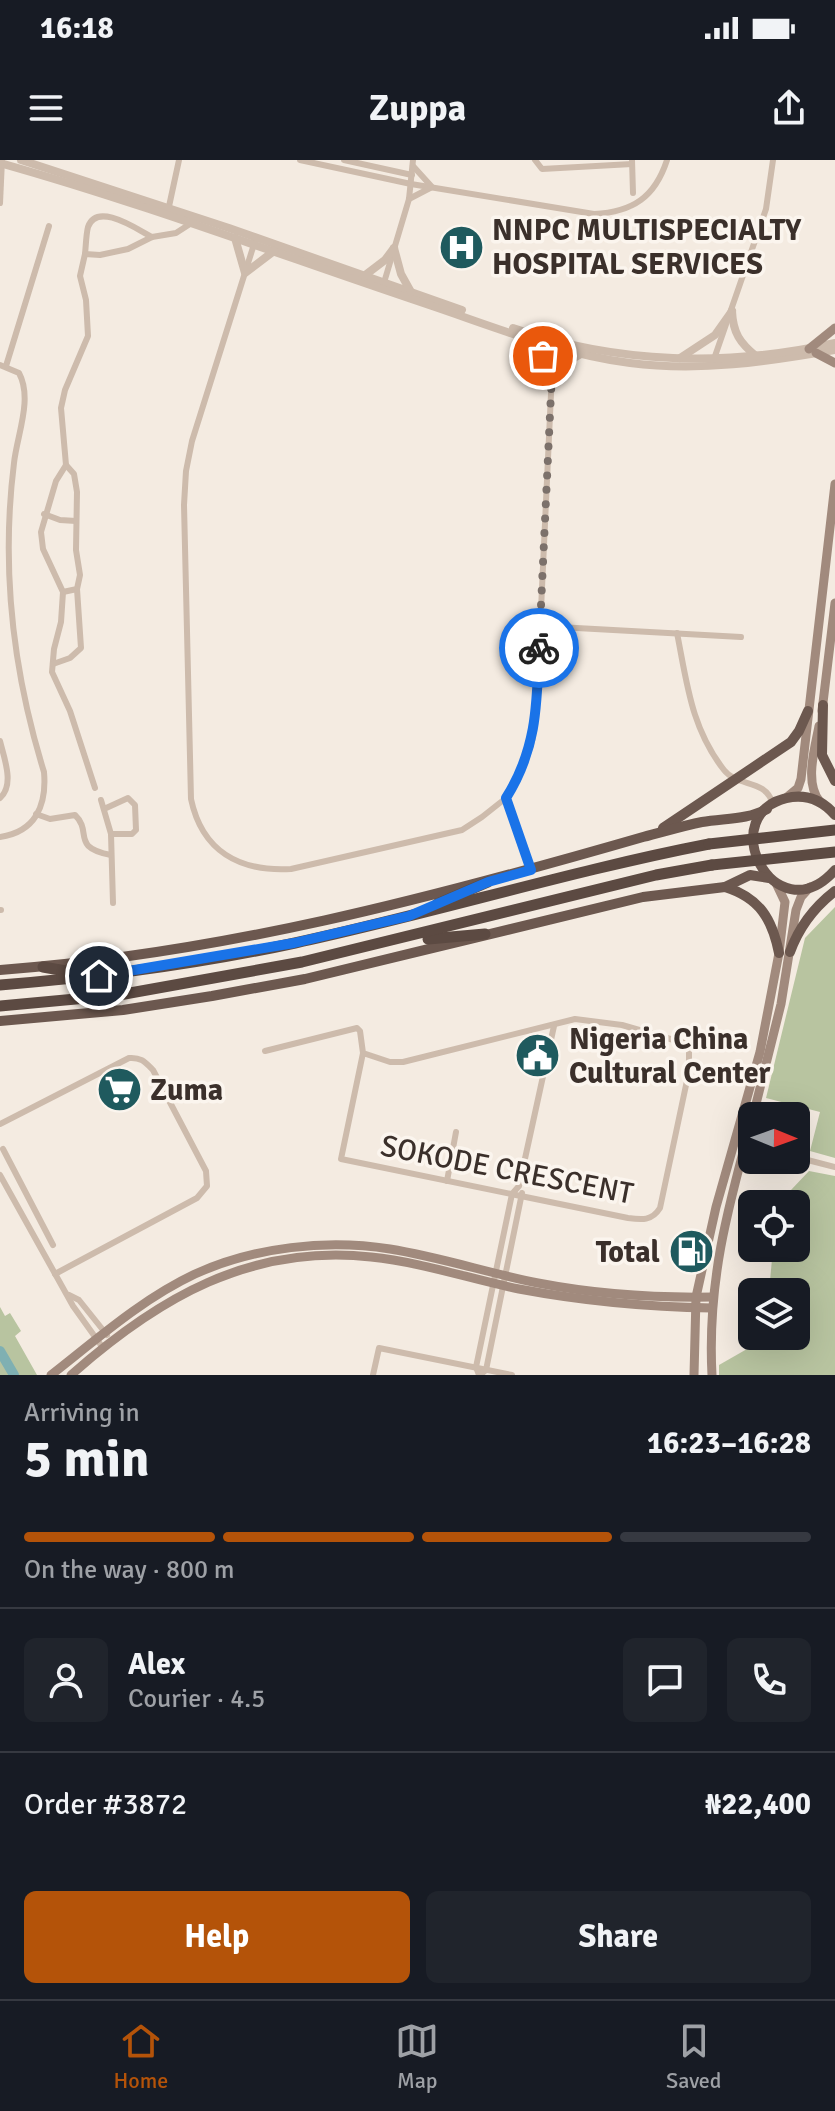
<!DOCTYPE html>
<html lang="en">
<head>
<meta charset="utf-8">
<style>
  :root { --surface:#171b24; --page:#20242c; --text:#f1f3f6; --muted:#9ea1a6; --line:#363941; --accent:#b45309 }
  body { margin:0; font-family:Signika,sans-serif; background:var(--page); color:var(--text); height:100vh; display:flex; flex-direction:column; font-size:30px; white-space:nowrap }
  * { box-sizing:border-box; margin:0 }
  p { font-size:26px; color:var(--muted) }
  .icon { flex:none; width:44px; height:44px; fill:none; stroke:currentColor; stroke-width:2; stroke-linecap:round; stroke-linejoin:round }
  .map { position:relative; height:1215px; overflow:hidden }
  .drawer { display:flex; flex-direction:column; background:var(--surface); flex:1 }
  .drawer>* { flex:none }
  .needle { width:52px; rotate:91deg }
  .controls { position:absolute; left:738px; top:942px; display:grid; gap:16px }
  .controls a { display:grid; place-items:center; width:72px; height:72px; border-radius:12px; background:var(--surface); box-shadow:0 8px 32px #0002; font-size:40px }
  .pin { position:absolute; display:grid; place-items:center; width:68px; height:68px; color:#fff; margin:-34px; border:4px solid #fff; border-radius:50%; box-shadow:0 2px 8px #0007 }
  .courier { position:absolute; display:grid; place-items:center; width:80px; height:80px; margin:-40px; border:6px solid #1a73e8; border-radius:50%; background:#fff; color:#222; box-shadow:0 2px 10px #0007 }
  .head em { font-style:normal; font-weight:800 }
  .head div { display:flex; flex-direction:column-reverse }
  .head { display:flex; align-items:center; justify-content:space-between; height:136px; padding:0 24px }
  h1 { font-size:52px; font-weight:800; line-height:60px }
  .bar { display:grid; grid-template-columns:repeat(4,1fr); gap:12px 8px; align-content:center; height:96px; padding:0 24px }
  .bar i { height:10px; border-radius:6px; background:var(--line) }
  .bar .current { background:var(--accent) }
  .bar p { grid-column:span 4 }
  .line { display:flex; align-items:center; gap:20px; padding:0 24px; border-top:2px solid var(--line) }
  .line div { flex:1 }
  .round { display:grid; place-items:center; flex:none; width:84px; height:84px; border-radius:12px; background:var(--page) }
  .cta { display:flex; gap:16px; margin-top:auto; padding:16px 24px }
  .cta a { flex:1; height:92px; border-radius:12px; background:var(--accent); color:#fff; font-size:32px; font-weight:800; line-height:92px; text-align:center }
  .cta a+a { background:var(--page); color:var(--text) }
  .status { display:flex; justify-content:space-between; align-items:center; height:56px; padding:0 40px; background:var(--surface); direction:ltr }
  .status svg { height:22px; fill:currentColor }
  header { display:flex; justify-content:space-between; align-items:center; height:104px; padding:0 24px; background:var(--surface); font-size:36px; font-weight:800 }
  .dock { display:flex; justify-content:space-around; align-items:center; height:112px; border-top:2px solid var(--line); background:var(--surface); font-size:22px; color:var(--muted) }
  .dock a { display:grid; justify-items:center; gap:4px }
  .dock .current { color:var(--accent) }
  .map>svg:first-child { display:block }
  .green { fill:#b8c4a0 }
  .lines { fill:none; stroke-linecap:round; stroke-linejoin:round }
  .river { stroke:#7fb0b2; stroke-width:10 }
  .minor { stroke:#cdbbac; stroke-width:6 }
  .tertiary { stroke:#cdbbac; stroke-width:8 }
  .secondary { stroke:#a18a7d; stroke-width:9 }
  .trunk { stroke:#6c584f; stroke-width:10 }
  .motorway { stroke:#5c4a42; stroke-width:11 }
  .motorway-bridge { stroke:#5c4a42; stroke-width:11 }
  .done { stroke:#7c716b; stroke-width:8; stroke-dasharray:0 14.4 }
  .route { stroke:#1a73e8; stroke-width:10 }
  .labels { text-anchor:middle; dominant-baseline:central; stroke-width:7; stroke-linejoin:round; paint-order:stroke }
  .poi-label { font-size:30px; font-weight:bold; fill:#3b302b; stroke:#fbf5ee; text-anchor:start }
  .street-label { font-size:30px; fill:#3b302b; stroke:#fbf5ee }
</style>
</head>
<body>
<div class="status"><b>16:18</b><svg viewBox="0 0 49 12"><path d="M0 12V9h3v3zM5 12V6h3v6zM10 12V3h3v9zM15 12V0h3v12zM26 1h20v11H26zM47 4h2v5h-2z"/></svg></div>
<header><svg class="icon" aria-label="menu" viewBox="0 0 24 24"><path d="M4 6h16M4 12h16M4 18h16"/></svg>Zuppa<svg class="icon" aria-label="share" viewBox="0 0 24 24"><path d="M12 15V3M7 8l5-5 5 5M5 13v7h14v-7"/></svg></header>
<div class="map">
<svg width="835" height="1215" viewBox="0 0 835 1215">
  <rect width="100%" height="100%" fill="#f4ebe1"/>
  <g class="green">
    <polygon points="835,747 835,998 810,991 820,952 766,938 805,778"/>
    <polygon points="809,1011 835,1016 835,1215 719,1215 719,1205 747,1189 755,1176 796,1176 796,1132 769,1132 773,1088 796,1088 796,1044 784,1044 791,1030"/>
    <polygon points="0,1147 5,1156 10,1153 21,1171 15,1176 37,1215 0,1215"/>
  </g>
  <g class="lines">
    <polyline class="river" points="0,1191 14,1215"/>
    <g class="minor">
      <path d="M300 0 411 24 594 54C633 52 655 37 667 0"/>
      <polyline points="344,0 412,15"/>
      <polyline points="535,0 542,9 632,4"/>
      <polyline points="632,0 633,33"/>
      <polyline points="409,39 432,27 413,6"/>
      <polyline points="0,43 2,0"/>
      <polyline points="168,51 179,0"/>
      <path d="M255 81 192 281 186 311 184 345 191 639C202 691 239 712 291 709L462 670 482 657 506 638 525 603 533 578 537 536 552 212 533 181"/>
      <path d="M85 94C86 85 86 75 88 67 97 41 138 70 152 77"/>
      <polyline points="383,126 409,39 413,0"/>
      <polyline points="714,199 766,49 773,0"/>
      <path d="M0 205 19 213C33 239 17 275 14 303 1 407 13 512 44 612 47 646 35 672 0 677"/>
      <polyline points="6,206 49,66"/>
      <polyline points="552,212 583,194"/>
      <polyline points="66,305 56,321 41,372 43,389 63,432 61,462 54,489 52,512 70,551 95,628"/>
      <polyline points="44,354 60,360 76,361"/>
      <polyline points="63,432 77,429 80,415 76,390 77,332 74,314 66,305 61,248 65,230 88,176 86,140 80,116 85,94 100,95 128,89 152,77 176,73 193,62"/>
      <polyline points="540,466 741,477"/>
      <path d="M677 473C687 523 691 568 724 610 738 628 765 618 773 644"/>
      <polyline points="53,504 70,498 81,488 77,429"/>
      <path d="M0 581C4 598 15 625 0 638"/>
      <polyline points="506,638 531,710"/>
      <polyline points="101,640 111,674 113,743"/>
      <polyline points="104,649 128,638 135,645 136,670 132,674 111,674"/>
      <path d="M36 654 50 659 75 655C93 672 70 687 111 695"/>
      <polyline points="0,750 1,750"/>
      <path d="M265 891 357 868 360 871 363 893 341 999 628 1058C642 1060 652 1061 660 1048L689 911V891L684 883 622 865 575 859 403 902H390L363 893"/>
      <path d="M0 964 129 898C141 897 145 902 153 910L206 1011 207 1026 197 1038 55 1114"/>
      <polyline points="3,989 53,1085"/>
      <polyline points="796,997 835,1007"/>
      <polyline points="0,1015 73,1146 103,1188"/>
      <polyline points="447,1021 456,972"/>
      <polyline points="69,1135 79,1140 107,1175"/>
      <polyline points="373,1215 379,1188 512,1215"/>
      <polyline points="479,1215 476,1207 512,1034 519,1026 554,866"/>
      <polyline points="480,1215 486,1210 522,1033"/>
    </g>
    <g class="tertiary">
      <polyline points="21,0 229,68 462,150"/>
      <path d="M0 3C146 44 288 98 432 146 497 168 561 194 630 203 699 212 767 202 835 190"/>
      <polyline points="235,78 245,113 274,91"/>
      <polyline points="394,88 401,114 411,132"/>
      <polyline points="364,116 385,100 394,88"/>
      <path d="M732 151C733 173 740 183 756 196"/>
      <path d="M513 168C617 204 728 207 835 183"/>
      <polyline points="680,198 715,175 732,151"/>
    </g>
    <g class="secondary">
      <polyline points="809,189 835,168"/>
      <polyline points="816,193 835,203"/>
      <polyline points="822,551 835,443"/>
      <path d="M819 566C815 588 804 623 820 642"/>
      <polyline points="786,638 798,628 801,619 835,324"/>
      <polyline points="753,956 781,844 796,750 801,737 810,727"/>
      <path d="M51 1215C97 1179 142 1139 195 1114 255 1087 326 1079 390 1089 440 1097 488 1113 538 1123 595 1134 655 1138 713 1137"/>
      <path d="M71 1215C158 1138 250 1084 371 1097 421 1102 470 1119 519 1129 583 1141 647 1147 712 1148"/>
      <polyline points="694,1215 696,1137 716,1047 760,892 779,793 785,742 776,723"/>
      <path d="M712 1215C707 1122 728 1047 752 959"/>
    </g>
    <g class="trunk">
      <polyline points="823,545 822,595 835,621"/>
      <path d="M835 655C824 642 809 635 792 637 710 650 774 778 835 710"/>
      <polyline points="663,668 791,582 799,571 808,551"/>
      <path d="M725 727C760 738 772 759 779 793"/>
      <path d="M790 792C799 767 813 748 835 731"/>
      <path d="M0 810C220 794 432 738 643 677 663 672 682 666 702 662 724 658 747 660 767 649"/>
      <polyline points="0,861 123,850 212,836 305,819 643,737 725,727 750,715 769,718"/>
    </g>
    <g class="motorway">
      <polyline points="437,744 488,722"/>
      <polyline points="428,779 485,774"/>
      <polyline points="43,807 83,814"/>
      <path d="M0 825C99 817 198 804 295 783 434 753 570 711 709 684"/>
      <polyline points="0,846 119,835 302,802 656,715 712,705"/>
    </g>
    <g class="motorway-bridge">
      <polyline points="709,684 835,670"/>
      <polyline points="712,705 835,692"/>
    </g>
  </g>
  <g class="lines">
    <polyline class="done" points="539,488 552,212 543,196"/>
    <path class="route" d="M99 816 294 783 409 756 488 722 531 710 506 638C537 589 537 544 539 488"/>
  </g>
  <defs>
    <symbol id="hospital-disc" viewBox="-11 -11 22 22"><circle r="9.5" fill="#1f5a5e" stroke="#fbf5ee"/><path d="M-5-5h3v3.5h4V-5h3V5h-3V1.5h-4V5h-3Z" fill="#fff"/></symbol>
    <symbol id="civic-disc" viewBox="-11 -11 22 22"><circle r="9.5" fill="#1f5a5e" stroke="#fbf5ee"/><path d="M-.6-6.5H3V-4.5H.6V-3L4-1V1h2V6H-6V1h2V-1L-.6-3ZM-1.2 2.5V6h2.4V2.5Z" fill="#fff"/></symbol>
    <symbol id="supermarket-disc" viewBox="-11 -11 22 22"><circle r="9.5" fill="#1f5a5e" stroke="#fbf5ee"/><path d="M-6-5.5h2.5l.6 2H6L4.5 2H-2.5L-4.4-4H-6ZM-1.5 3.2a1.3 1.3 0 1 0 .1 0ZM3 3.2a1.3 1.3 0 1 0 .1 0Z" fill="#fff"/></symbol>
    <symbol id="fuel-disc" viewBox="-11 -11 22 22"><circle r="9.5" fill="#1f5a5e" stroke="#fbf5ee"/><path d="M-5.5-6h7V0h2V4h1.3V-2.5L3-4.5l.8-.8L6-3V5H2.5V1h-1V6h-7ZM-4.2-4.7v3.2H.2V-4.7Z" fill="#fff"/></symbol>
  </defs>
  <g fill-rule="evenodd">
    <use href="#hospital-disc" x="436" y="62" width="51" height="51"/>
    <use href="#civic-disc" x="512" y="870" width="51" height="51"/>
    <use href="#supermarket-disc" x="94" y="904" width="51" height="51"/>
    <use href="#fuel-disc" x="666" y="1066" width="51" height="51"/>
  </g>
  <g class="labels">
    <g class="poi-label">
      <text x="492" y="70">NNPC MULTISPECIALTY<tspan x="492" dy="34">HOSPITAL SERVICES</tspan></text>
      <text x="569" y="879">Nigeria China<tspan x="569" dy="34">Cultural Center</tspan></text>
      <text x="150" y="930">Zuma</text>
      <text x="660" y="1092" text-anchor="end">Total</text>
    </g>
    <g class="street-label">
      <text transform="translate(507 1010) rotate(11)">SOKODE CRESCENT</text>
    </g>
  </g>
</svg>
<div class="controls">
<a><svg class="needle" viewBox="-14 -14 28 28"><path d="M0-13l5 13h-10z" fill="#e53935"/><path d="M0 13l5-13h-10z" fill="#9ea1a6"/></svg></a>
<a><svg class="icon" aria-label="locate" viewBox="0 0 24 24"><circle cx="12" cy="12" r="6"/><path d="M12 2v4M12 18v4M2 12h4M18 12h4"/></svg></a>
<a><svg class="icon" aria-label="layers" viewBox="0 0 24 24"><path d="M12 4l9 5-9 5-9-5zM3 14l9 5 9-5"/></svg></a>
</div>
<div class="pin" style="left:543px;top:196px;background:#ea580c"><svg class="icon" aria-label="bag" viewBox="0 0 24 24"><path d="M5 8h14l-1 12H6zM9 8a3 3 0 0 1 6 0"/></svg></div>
<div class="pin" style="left:99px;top:816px;background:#1f2937"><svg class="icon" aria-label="home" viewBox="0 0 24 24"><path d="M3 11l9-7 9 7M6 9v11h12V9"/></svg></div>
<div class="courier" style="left:539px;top:488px"><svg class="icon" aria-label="bike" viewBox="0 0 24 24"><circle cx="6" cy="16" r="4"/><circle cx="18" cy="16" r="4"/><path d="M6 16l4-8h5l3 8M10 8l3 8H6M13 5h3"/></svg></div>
</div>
<section class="drawer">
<div class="head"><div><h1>5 min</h1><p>Arriving in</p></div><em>16:23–16:28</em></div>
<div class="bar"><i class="current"></i><i class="current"></i><i class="current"></i><i></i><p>On the way · 800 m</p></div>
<div class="line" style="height:144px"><a class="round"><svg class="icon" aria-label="person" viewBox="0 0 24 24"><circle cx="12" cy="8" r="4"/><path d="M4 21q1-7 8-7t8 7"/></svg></a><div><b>Alex</b><p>Courier · 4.5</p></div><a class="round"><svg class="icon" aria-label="chat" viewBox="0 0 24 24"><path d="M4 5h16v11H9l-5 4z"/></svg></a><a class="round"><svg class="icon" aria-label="phone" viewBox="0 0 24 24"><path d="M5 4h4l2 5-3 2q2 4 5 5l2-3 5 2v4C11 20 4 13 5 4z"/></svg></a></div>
<div class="line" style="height:104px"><div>Order #3872</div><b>₦22,400</b></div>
<div class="cta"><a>Help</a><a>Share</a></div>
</section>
<nav class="dock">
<a class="current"><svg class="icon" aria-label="home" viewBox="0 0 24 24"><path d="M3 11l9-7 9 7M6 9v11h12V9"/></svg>Home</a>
<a><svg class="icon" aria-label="map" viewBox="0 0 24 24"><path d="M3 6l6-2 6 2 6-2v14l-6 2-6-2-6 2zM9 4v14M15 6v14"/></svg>Map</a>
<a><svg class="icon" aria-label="saved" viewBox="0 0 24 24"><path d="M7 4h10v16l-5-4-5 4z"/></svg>Saved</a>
</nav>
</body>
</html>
